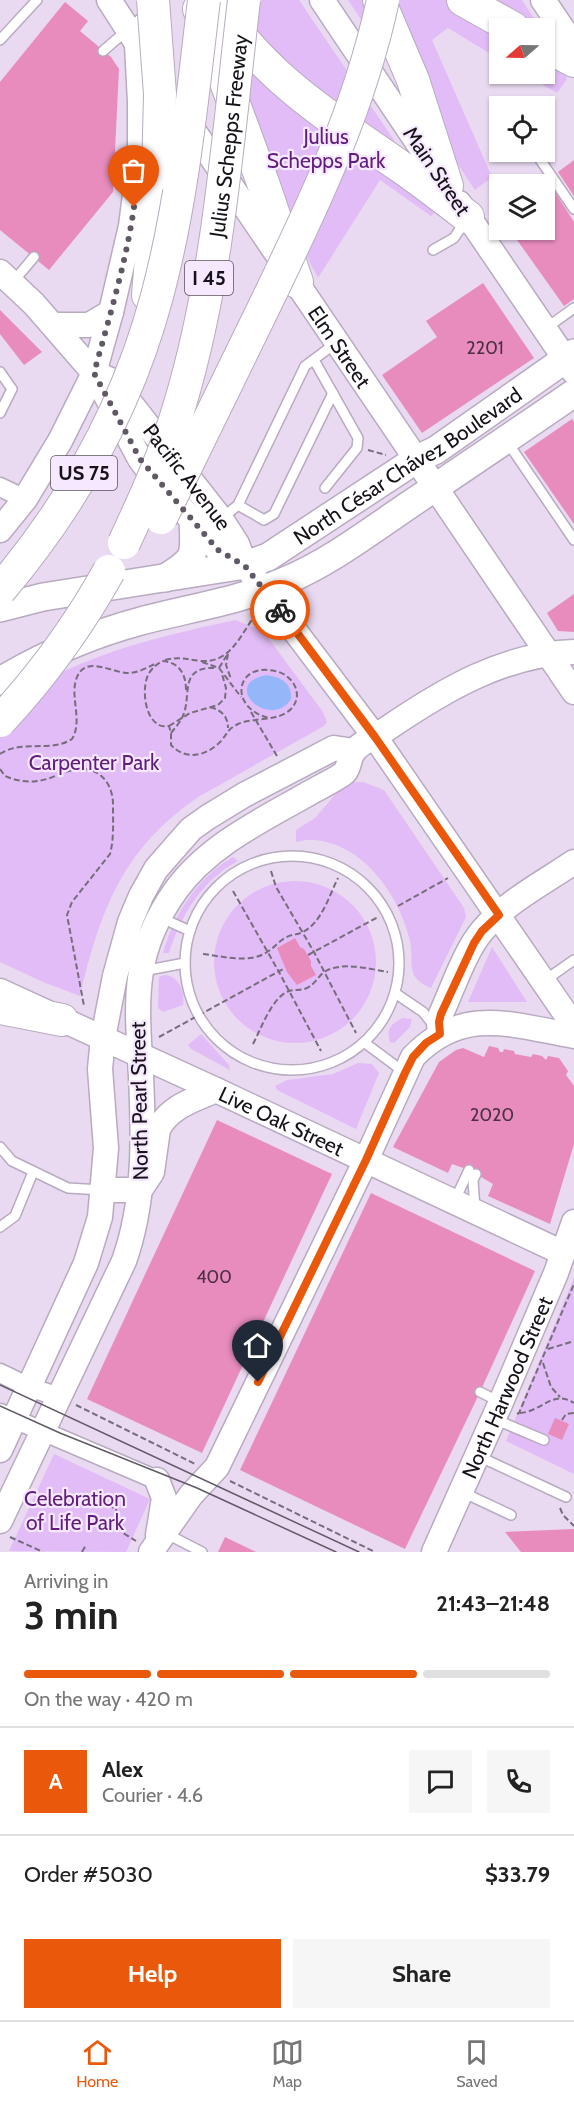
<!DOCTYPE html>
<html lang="en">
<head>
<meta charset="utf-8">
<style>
  :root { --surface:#fff; --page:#f6f6f6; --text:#222; --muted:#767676; --line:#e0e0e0; --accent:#ea580c }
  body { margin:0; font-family:Cabin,sans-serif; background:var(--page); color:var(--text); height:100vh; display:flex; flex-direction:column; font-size:22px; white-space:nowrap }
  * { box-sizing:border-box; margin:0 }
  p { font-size:20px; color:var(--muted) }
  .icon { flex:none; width:33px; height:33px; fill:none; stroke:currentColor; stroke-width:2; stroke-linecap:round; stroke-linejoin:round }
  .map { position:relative; height:1552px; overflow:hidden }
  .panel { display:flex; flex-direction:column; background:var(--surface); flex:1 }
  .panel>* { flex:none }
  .needle { width:39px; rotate:250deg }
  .buttons { position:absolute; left:489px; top:18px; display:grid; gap:12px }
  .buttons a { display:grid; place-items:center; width:66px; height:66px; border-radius:0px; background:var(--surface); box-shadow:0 2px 4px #0004; font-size:30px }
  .pin { position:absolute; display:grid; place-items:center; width:51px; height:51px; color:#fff; margin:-62px -26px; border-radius:50% 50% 50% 0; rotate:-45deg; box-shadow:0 0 6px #0007 }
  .pin .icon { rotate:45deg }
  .courier { position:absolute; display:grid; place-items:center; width:60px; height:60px; margin:-30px; border:4px solid #ea580c; border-radius:50%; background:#fff; color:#222; box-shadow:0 2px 8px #0007 }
  .headline em { font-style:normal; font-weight:700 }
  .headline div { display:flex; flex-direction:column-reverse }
  .headline { display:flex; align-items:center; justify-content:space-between; height:102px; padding:0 24px }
  h1 { font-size:39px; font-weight:700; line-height:45px }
  .bar { display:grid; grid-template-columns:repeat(4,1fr); gap:9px 6px; align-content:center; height:72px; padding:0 24px }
  .bar i { height:8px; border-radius:4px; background:var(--line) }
  .bar .on { background:var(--accent) }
  .bar p { grid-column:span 4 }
  .line { display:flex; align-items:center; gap:15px; padding:0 24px; border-top:2px solid var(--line) }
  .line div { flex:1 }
  .round { display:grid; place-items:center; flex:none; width:63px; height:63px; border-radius:0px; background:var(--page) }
  .primary-button { display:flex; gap:12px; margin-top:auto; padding:12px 24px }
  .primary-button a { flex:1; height:69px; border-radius:0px; background:var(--accent); color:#fff; font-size:24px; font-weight:700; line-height:69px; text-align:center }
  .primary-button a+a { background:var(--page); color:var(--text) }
  .menu { display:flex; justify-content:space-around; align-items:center; height:84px; border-top:2px solid var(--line); background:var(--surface); font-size:16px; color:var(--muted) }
  .menu a { display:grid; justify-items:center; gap:3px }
  .menu .on { color:var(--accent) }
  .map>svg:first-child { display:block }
  .green { fill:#e2bcf6 }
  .water { fill:#93b7f8 }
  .building { fill:#e88cbe }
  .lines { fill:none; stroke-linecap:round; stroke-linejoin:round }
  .lane-casing { stroke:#b8abc0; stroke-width:12 }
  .street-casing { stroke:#b8abc0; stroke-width:21 }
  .secondary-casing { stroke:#b8abc0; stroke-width:27 }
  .primary-casing { stroke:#b8abc0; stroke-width:30 }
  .highway-casing { stroke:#b8abc0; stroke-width:34 }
  .path { stroke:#766d7c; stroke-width:2; stroke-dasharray:6 3; stroke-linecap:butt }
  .lane { stroke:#fff; stroke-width:9 }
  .street { stroke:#fff; stroke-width:18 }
  .secondary { stroke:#fff; stroke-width:24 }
  .primary { stroke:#fff; stroke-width:27 }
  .highway { stroke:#fff; stroke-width:32 }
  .tram { stroke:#625967; stroke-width:1.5 }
  .highway-bridge-casing { stroke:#b8abc0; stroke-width:34; stroke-linecap:butt }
  .highway-bridge { stroke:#fff; stroke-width:32 }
  .done { stroke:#605865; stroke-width:6; stroke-dasharray:0 10.8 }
  .route { stroke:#ea580c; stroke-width:8 }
  .labels { text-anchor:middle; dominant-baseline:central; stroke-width:4.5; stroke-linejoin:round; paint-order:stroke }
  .number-label { font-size:18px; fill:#4b3043 }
  .shield { fill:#f6e8fe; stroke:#5a525e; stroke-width:1.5 }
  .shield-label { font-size:20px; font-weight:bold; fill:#17121a }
  .street-label { font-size:21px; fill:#17121a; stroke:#f6e8fe }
  .park-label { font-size:21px; fill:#611d7d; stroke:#f6e8fe }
</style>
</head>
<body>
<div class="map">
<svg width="574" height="1552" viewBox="0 0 574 1552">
  <rect width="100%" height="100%" fill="#e9daf1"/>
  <g class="green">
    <polygon points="261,0 299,0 440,208 431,216 380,180 318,278 286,217 236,85"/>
    <polygon points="348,0 522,0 540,28 500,28 499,59 448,28 432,40 492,177 475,190"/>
    <polygon points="545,36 567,79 557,93 524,74 544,74"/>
    <path d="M235 620 263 631 323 712 327 722 324 726 200 796C123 847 100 911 80 996L43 982 0 962V711C67 657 153 638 235 620Z"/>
    <path d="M352 782H363L384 790 464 908 466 917 431 988C402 976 416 961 409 937 398 894 363 844 314 840 309 839 302 841 296 842V830L315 818 340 789Z"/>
    <path d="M233 857 238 861C202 880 181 915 169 953H163C174 914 197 878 233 857Z"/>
    <circle cx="295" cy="962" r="81"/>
    <polygon points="492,947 527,1002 468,1002"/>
    <path d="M165 975C179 976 185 992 183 1005L163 1012 158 1008 159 977Z"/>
    <path d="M403 1018 412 1019 410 1027 394 1043 390 1042C386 1029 391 1023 403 1018Z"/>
    <polygon points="201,1034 229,1065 230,1070 191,1049 188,1045"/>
    <polygon points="358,1063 372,1064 379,1073 356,1129 277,1090 275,1086 287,1080 333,1074"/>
    <polygon points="574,1278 574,1474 506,1441"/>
    <polygon points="54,1454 150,1499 126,1552 9,1551"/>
  </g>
  <path class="water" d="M266 675C281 677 292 683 291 699 271 731 219 685 266 675Z"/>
  <g class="building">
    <polygon points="65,2 88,21 80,31 111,57 119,69 113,192 49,270 0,230 0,82"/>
    <polygon points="574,160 574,196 558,172"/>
    <polygon points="543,173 574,222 574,299 564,306 510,230 544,230 544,184 526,184"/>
    <polygon points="483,283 534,358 422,433 382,375 437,337 426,321"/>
    <polygon points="0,310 42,352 24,365 0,334"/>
    <polygon points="572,419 574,422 574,524 524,452"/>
    <polygon points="574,594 574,632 558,631 547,613"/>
    <polygon points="295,938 300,947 304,949 311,961 311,966 316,975 297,985 287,972 277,948"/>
    <polygon points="489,1046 498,1048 500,1052 503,1052 504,1049 514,1051 515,1054 531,1057 533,1054 542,1056 546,1060 548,1056 559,1058 568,1071 566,1075 574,1086 574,1144 550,1224 488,1196 493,1184 469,1170 452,1164 448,1173 393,1147 439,1062 456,1050 463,1048 484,1057"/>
    <polygon points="217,1120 332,1174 202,1453 87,1399"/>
    <polygon points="371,1193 535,1271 480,1392 405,1549 240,1470"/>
    <polygon points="555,1418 569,1424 562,1440 548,1434"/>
    <polygon points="574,1529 574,1552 521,1552 505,1532"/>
    <polygon points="225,1537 256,1552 218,1552"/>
  </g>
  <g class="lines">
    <defs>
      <g id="lane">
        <polyline points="0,40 37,0"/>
        <polyline points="103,51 147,13"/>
        <polyline points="537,155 574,209"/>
        <polyline points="433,250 454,238 466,220"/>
        <polyline points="12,283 34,257"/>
        <polyline points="545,329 574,308"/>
        <polyline points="314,360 358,438 357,448 325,488"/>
        <polyline points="0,372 12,389 0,413"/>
        <polyline points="508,443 574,540"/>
        <polyline points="238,505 264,520 274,514 333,393"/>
        <polyline points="221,519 238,505 305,366 336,343"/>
        <circle cx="292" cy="963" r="107"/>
        <polyline points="160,915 168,921 190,931"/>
        <polyline points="143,971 185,963"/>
        <polyline points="544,981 574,960"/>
        <polyline points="395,993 423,1012 435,1027"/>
        <polyline points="365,1043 404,1072"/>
        <polyline points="0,1147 12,1161 68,1188 102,1190"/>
        <polyline points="454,1202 469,1170"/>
        <polyline points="475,1210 473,1180 476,1174"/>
        <polyline points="0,1227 15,1216 33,1172"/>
        <polyline points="480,1392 500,1402"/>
        <polyline points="494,1419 544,1440"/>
        <polyline points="478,1456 566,1497"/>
        <polyline points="462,1492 511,1515"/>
        <polyline points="167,1534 202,1552"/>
      </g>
      <g id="street">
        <polyline points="0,487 25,499"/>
        <polyline points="0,1373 29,1387 59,1397"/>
        <polyline points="0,1413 157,1480"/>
      </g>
      <g id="secondary">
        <polyline points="109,0 158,76"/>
        <polyline points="322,0 432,164"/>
        <polyline points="543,0 574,46"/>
        <path id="s1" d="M185 118 574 692"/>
        <polyline points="459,203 574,372"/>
        <polyline points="0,272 34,304 94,373 140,459 149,471 218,550 245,565"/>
        <polyline points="53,325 89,325 111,312"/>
        <path id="s2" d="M94 373 113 381 221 519 237 544 245 565 375 737 574 1026"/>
        <polyline points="0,530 25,499 60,441 94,373 111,312 131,226 140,156 140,102 137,45"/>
        <path id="s3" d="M0 991 216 1090 563 1253"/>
        <path d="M440 1034 439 1022 441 1014C452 990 465 951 482 931 506 902 543 883 574 862"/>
        <path d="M104 1190H140L152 1172 158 1129C170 1106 194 1100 216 1090"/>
        <polyline points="0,1450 86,1263 100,1217 106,1148 100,1069 103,1038 115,976 130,922 141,896 156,869 191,829 208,817 244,795 334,748 354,751"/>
        <polyline points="157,1480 164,1498 158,1535"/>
        <path d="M0 1521 124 1261C145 1202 144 1139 141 1077 137 1004 130 954 176 890 208 846 260 821 306 795 314 790 341 777 345 772 350 766 349 756 354 751 360 743 379 734 388 728 444 690 504 654 574 652"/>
        <path d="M151 1552 191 1495 217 1467 366 1160 413 1057C463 1005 512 1025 574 1036"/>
        <path id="s4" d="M434 1552 501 1402 556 1273 574 1222"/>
      </g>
      <g id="primary">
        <path d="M165 578C196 559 195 557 193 521"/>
        <path id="s5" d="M0 608 43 597 245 565 268 557 417 459 436 450 574 353"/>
        <path d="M0 681C44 655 92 634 141 621 190 608 239 601 285 581 330 562 369 532 409 505 464 468 519 431 574 393"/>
      </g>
      <g id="highway">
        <path d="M214 0C264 78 328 116 401 167 424 183 446 200 468 217"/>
        <polyline points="379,0 413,80 447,186"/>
        <polyline points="463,0 513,28"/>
        <polyline points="199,9 262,180 297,282"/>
        <polyline points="544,45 574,61"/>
        <polyline points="148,295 158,174"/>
        <polyline points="0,1008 62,1020"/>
      </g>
    </defs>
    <use href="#lane" class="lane-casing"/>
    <use href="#street" class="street-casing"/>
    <use href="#secondary" class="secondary-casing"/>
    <use href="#primary" class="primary-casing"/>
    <use href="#highway" class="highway-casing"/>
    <g class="path">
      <polyline points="368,450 386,455"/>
      <polyline points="228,654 226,665 231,679"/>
      <path d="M165 660C179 656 189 660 202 661 229 663 240 637 253 618"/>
      <polyline points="202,662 219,668 241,697"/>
      <polyline points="219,668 227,655"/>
      <path d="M186 690C186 674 179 662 162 661 156 665 151 669 148 675 142 688 144 717 159 725 162 727 165 726 169 726L171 733V745C185 760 204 757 219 743 228 734 226 730 238 724 254 717 278 722 291 709 305 694 292 674 275 671 235 662 228 708 269 718"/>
      <path d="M210 707C221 710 228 716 228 728"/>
      <polyline points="251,712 277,756"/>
      <polyline points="169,726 190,713 218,705 225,698 226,688 222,674"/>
      <path d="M171 733C176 727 182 720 184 713 191 693 180 667 214 668"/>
      <path d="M0 754C23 739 51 753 72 739 82 723 72 701 75 684 81 653 108 671 126 673 137 674 148 667 157 663"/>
      <path d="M0 769 5 776C14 780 27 783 37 781 50 780 61 772 73 770 99 764 114 784 113 807 113 823 114 839 110 854L72 902 67 915 84 1006"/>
      <polyline points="271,871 276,887 314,952 356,1033"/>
      <polyline points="233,891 279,972 321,1051"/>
      <polyline points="398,906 448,878"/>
      <path d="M203 954C221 956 250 964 267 952 274 948 278 942 285 938 291 934 297 935 303 932 322 922 329 896 338 878"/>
      <polyline points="308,955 378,917"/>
      <polyline points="159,1037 285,968"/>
      <path d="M253 1044C261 1029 272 997 289 991 295 989 301 991 307 988 316 983 318 977 324 972 342 961 369 969 388 972"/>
      <polyline points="548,1349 574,1341"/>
      <polyline points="543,1363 551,1387 560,1397"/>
      <polyline points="76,1405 195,1464"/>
      <path d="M520 1413C541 1412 553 1389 574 1403"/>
      <polyline points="517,1414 519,1413 574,1284"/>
      <polyline points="562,1420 566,1414 574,1413"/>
      <polyline points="230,1481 375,1552"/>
      <polyline points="92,1497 116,1509 117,1515 123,1522 123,1533 136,1541"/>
      <polyline points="560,1508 563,1515 574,1526"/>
      <polyline points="10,1537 43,1552"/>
      <polyline points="82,1552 86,1545"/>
    </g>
    <use href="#lane" class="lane"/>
    <use href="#street" class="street"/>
    <use href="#secondary" class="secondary"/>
    <use href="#primary" class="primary"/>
    <use href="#highway" class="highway"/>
    <g class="tram">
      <polyline points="0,1385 359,1552"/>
      <polyline points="0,1406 60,1433 197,1488 336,1552"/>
    </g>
    <defs>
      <g id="highway-bridge">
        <polyline points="153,0 160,94 158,174"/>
        <path d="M161 518C196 447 230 376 265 305 313 206 360 108 383 0"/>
        <path id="s6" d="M124 543C145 498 166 452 180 404 219 274 228 135 244 0"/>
        <path d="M0 590C73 504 128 405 157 296 183 199 192 99 204 0"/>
        <path d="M0 721C42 676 79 625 109 571"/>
      </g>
    </defs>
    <use href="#highway-bridge" class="highway-bridge-casing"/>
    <use href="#highway-bridge" class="highway-bridge"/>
  </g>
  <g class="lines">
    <path class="done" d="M134 207C126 263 109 318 94 373L140 459 218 550 245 566 280 610"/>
    <polyline class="route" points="258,1382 366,1160 405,1073 413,1057 426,1043 440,1034 439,1022 441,1014 474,943 482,931 499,915 375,737 280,610"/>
  </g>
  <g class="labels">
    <g class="number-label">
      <text x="485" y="348">2201</text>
      <text x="492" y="1115">2020</text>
      <text x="214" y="1277">400</text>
    </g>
    <g class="shield">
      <rect x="185" y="261" width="48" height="34" rx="4.5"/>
      <rect x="51" y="456" width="66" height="34" rx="4.5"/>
    </g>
    <g class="shield-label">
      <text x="209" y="278">I 45</text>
      <text x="84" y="473">US 75</text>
    </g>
    <g class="street-label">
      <text stroke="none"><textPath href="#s6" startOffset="423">Julius Schepps Freeway</textPath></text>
      <text transform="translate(437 171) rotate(56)">Main Street</text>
      <text stroke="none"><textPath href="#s1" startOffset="276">Elm Street</textPath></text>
      <text stroke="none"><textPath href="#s5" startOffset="440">North César Chávez Boulevard</textPath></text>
      <text stroke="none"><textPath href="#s2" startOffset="142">Pacific Avenue</textPath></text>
      <text transform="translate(139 1101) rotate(-91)">North Pearl Street</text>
      <text stroke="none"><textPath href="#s3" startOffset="310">Live Oak Street</textPath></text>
      <text stroke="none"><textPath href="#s4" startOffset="180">North Harwood Street</textPath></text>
    </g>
    <g class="park-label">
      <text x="326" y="136">Julius<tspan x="326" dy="24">Schepps Park</tspan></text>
      <text x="94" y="762">Carpenter Park</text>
      <text x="75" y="1498">Celebration<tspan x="75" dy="24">of Life Park</tspan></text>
    </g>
  </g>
</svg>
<div class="buttons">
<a><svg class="needle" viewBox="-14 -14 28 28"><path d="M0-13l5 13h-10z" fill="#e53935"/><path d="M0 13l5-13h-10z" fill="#767676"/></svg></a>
<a><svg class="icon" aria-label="locate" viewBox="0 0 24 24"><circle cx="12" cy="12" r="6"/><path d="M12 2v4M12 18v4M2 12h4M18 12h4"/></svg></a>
<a><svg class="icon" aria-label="layers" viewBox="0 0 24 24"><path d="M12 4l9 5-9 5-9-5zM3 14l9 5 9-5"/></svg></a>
</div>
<div class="pin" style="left:134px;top:207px;background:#ea580c"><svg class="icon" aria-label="bag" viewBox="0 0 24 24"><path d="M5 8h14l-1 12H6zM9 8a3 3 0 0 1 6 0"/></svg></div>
<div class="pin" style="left:258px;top:1382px;background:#1f2937"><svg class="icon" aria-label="home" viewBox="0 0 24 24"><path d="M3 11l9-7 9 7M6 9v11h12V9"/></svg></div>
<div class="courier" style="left:280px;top:610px"><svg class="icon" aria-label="bike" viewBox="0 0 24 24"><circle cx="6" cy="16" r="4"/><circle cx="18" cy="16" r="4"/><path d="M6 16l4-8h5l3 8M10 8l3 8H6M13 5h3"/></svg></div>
</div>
<section class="panel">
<div class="headline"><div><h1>3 min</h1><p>Arriving in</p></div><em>21:43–21:48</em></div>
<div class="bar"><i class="on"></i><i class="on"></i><i class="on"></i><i></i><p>On the way · 420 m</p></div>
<div class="line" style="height:108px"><b class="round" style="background:var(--accent);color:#fff">A</b><div><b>Alex</b><p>Courier · 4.6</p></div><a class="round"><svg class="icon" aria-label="chat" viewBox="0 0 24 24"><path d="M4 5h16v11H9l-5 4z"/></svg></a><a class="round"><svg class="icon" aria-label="phone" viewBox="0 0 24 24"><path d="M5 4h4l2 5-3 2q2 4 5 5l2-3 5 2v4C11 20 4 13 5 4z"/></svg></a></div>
<div class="line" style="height:78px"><div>Order #5030</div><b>$33.79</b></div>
<div class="primary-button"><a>Help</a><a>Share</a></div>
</section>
<nav class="menu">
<a class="on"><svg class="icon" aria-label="home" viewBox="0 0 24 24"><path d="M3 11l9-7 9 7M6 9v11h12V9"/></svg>Home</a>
<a><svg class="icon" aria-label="map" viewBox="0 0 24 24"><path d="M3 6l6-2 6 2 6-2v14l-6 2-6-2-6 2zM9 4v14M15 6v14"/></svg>Map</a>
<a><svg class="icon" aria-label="saved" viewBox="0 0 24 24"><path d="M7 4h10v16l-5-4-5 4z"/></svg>Saved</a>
</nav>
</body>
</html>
